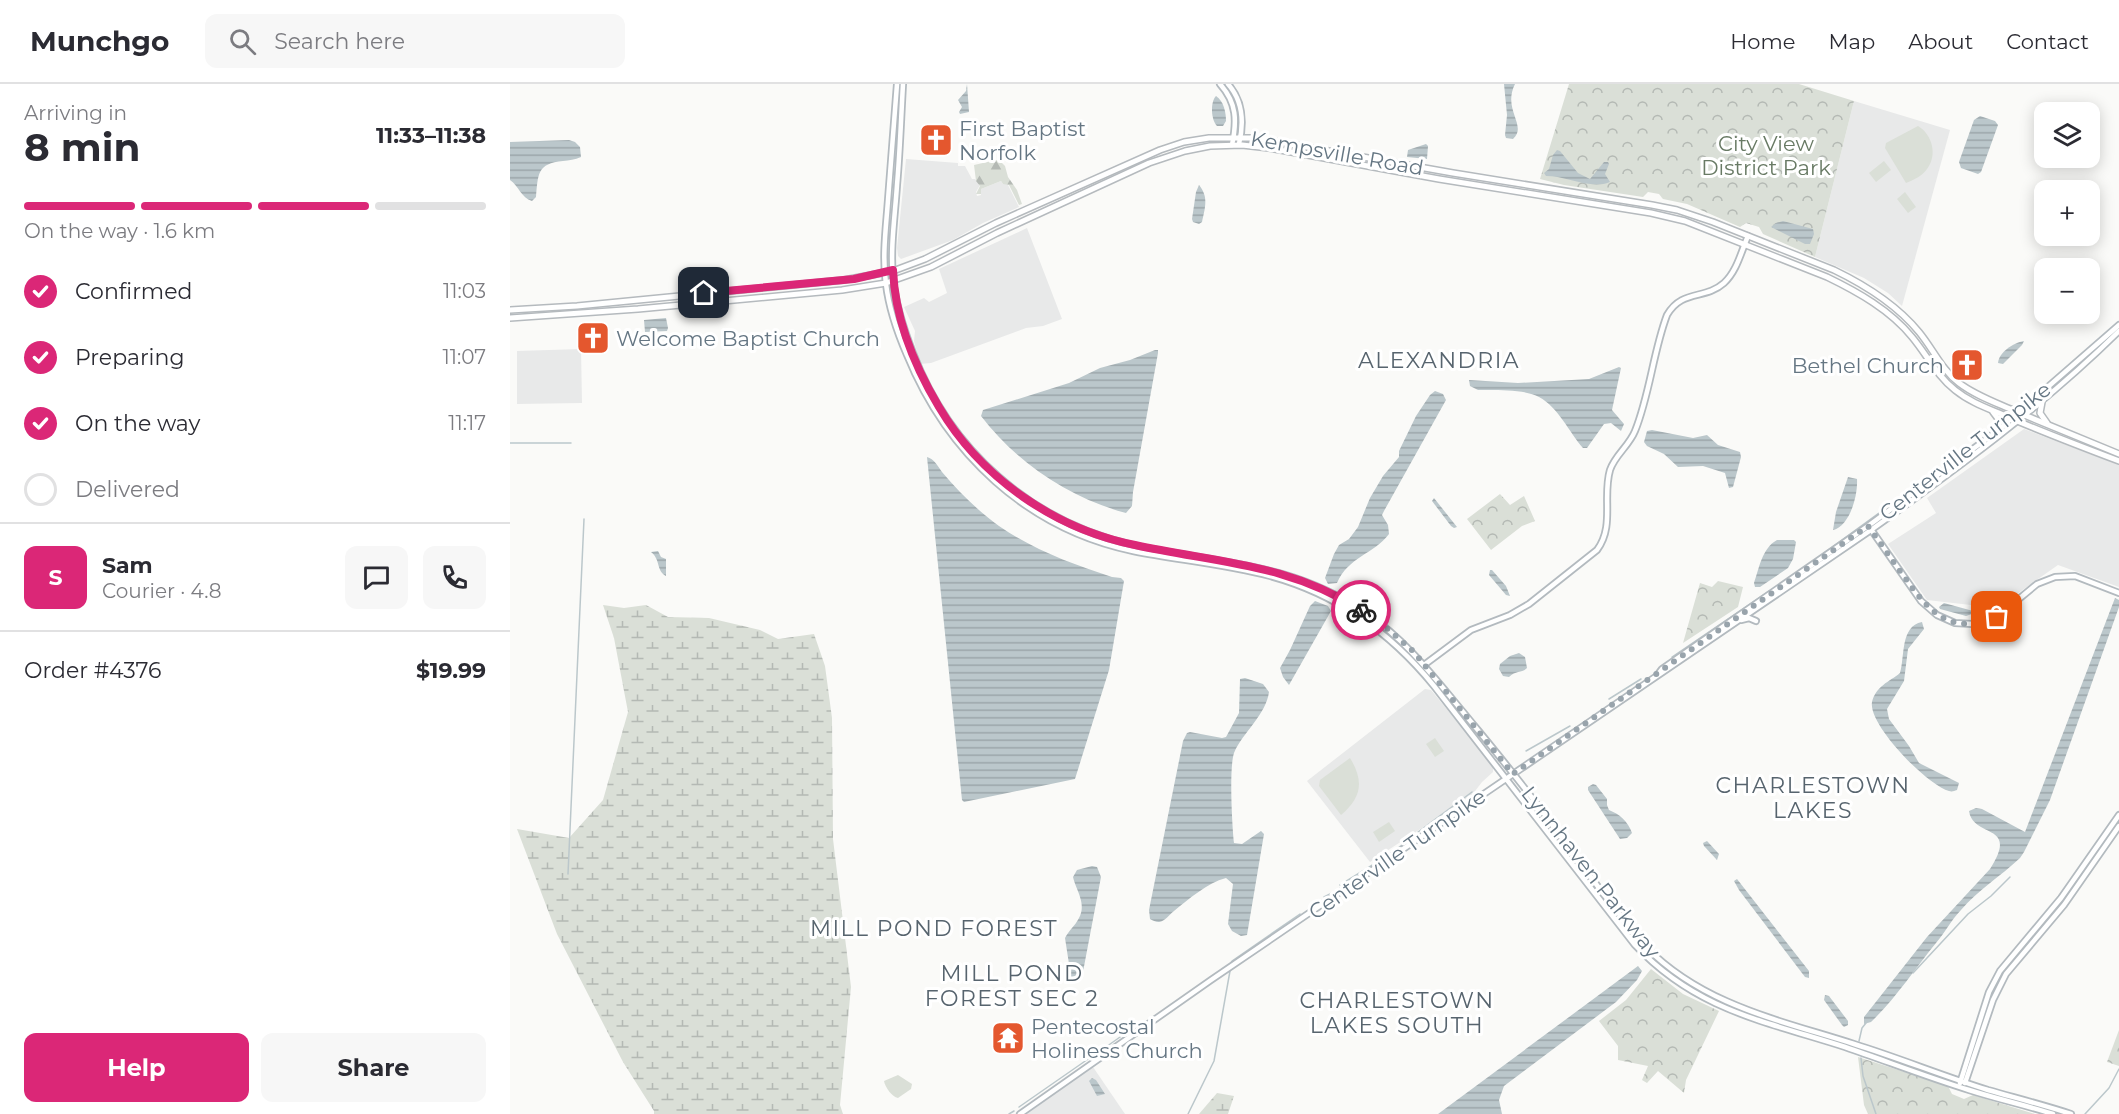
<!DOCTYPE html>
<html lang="en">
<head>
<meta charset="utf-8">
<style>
  :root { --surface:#fff; --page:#f7f7f7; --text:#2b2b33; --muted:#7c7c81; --line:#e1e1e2; --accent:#db2777 }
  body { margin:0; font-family:Montserrat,sans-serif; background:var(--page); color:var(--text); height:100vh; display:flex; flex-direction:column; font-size:22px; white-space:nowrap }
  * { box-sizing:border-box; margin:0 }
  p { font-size:20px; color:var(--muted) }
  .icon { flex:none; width:33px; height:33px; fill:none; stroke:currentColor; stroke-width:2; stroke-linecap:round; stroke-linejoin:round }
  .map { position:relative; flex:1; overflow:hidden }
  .panel { display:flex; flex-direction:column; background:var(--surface); width:510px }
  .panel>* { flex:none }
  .fabs { position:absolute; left:1524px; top:18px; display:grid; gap:12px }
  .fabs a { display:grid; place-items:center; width:66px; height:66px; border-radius:12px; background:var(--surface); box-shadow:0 3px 15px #0003; font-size:30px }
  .pin { position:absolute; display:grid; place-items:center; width:51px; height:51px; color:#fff; margin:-26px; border-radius:12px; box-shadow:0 3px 9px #0006 }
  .courier { position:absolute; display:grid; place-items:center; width:60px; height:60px; margin:-30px; border:4px solid #db2777; border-radius:50%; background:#fff; color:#222; box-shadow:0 2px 8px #0007 }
  .head em { font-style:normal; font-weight:700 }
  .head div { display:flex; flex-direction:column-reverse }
  .head { display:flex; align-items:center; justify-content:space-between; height:102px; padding:0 24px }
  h1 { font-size:39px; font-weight:700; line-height:45px }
  .bar { display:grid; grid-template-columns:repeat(4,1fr); gap:9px 6px; align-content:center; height:72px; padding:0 24px }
  .bar i { height:8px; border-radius:4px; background:var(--line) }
  .bar .selected { background:var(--accent) }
  .bar p { grid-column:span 4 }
  .line { display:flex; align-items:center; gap:15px; padding:0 24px; border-top:2px solid var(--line) }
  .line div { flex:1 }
  .round { display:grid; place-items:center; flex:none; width:63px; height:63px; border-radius:12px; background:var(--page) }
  ol { padding:0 24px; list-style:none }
  li { display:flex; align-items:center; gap:18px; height:66px }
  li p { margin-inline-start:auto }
  li .icon { padding:6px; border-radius:50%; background:var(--accent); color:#fff; stroke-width:4 }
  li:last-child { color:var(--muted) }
  li i { width:33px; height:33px; border:3px solid var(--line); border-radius:50% }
  .cta { display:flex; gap:12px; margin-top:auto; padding:12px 24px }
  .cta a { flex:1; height:69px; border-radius:12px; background:var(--accent); color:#fff; font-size:24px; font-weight:700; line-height:69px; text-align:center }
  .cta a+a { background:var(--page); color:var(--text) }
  header { display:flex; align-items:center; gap:36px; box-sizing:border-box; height:84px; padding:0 30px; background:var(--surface); border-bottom:2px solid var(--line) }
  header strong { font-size:28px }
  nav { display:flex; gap:33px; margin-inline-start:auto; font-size:21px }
  .search { width:420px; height:54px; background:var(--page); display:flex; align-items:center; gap:15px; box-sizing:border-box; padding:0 21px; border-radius:12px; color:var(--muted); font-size:22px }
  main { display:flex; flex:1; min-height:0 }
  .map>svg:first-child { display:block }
  .built { fill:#e8e9e9 }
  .grass { fill:#dadfd7 }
  .forest { fill:url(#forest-firs) }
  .wetland { fill:url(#wetland-marsh) }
  .park { fill:url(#park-crowns) }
  .water { fill:url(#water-rules) }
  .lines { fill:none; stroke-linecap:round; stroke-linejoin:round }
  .stream { stroke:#bbc7cb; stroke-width:1.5 }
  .secondary-casing { stroke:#b3babf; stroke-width:8 }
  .primary-casing { stroke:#b5babe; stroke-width:8 }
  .secondary { stroke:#fff; stroke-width:4.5 }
  .primary { stroke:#fff; stroke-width:5 }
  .done { stroke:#99a4ac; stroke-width:6; stroke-dasharray:0 10.8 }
  .route { stroke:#db2777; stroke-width:8 }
  .labels { text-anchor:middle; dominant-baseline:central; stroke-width:6; stroke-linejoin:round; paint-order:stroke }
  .poi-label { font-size:21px; fill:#657683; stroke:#fff; text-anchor:start }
  .park-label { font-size:21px; fill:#687a64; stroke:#fff }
  .street-label { font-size:21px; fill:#657683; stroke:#fff }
  .neighbourhood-label { font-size:22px; letter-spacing:1.5px; fill:#57646e; stroke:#fff }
</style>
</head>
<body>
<header>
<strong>Munchgo</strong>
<div class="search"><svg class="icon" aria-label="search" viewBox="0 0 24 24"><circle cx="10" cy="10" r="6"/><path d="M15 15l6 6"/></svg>Search here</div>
<nav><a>Home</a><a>Map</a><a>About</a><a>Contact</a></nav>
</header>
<main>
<section class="panel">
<div class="head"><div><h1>8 min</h1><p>Arriving in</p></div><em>11:33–11:38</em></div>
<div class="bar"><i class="selected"></i><i class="selected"></i><i class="selected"></i><i></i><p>On the way · 1.6 km</p></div>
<ol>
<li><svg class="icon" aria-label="check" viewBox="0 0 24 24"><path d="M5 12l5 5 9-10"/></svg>Confirmed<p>11:03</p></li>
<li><svg class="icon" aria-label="check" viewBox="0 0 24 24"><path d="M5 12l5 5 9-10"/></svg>Preparing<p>11:07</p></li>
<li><svg class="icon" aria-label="check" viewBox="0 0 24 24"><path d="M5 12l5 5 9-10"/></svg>On the way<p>11:17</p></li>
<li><i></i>Delivered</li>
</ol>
<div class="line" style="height:108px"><b class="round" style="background:var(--accent);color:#fff">S</b><div><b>Sam</b><p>Courier · 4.8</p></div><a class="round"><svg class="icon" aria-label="chat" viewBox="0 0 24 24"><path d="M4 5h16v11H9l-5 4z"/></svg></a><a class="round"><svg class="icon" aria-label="phone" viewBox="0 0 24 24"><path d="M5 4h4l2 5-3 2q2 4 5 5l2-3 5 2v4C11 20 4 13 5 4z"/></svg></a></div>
<div class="line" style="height:78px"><div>Order #4376</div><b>$19.99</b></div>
<div class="cta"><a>Help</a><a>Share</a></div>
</section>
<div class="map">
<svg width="1609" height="1030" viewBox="0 0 1609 1030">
  <defs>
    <pattern id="forest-firs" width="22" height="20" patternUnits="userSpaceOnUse" patternTransform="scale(1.5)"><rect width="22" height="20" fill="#dadfd7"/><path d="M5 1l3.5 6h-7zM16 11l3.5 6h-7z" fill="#b4b9b4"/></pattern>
    <pattern id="wetland-marsh" width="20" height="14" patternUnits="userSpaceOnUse" patternTransform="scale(1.5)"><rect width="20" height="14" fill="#dadfd7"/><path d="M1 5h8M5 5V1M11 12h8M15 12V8" fill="none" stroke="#b4b9b4"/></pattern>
    <pattern id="park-crowns" width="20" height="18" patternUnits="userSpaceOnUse" patternTransform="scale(1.5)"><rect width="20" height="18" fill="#dadfd7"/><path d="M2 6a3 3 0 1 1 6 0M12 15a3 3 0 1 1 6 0" fill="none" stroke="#b4b9b4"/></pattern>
    <pattern id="water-rules" width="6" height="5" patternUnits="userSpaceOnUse" patternTransform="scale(1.5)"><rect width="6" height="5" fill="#bbc7cb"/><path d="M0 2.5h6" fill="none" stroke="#9ca6aa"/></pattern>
  </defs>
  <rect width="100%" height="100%" fill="#fafaf8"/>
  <g class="built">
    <polygon points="1344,17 1440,46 1392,222 1378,209 1354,194 1305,173"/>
    <polygon points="396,75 448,79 448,82 455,82 462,95 465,95 470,101 466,108 467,112 471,111 471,105 491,97 493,100 497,99 509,123 473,139 443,156 391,175 388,172 387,164"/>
    <polygon points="517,144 552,235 533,242 516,244 421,279 410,280 404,257 405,247 394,223 414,214 419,218 437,209 429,185"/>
    <polygon points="71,265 72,319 7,320 7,267"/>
    <polygon points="1514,345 1609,381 1609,503 1548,481 1487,524 1417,516 1378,460 1426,429 1417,414"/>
    <polygon points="915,605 921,606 983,681 983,688 972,698 962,711 860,778 797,697"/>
    <polygon points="583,983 615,1030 517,1030 540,1013"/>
  </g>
  <g class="grass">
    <path d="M1408 42C1422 50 1428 71 1417 85 1412 92 1404 96 1396 99L1375 64 1376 59Z"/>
    <polygon points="1374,77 1381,86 1366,98 1359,89"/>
    <polygon points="1395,108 1406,123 1398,129 1387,115"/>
    <polygon points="925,654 934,667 925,673 916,660"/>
    <path d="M840 674C854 697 852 713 831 731L809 702 810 696Z"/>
    <polygon points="879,738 885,747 869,758 863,748"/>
    <path d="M388 991 402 1000 401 1005 388 1014C382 1013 375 1003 374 997Z"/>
  </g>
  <polygon class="forest" points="486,76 491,78 495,82 498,93 507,106 512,120 509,121 499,101 493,100 491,97 471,105 471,110 466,110 470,102 466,97 464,81"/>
  <g class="wetland">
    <polygon points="93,521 114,524 136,521 158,533 199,534 250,546 268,555 304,550 315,582 322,634 323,755 341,903 330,1021 333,1030 144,1030 144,1027 113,978 47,850 7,745 59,754 93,716 118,628 104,554"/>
    <polygon points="707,1009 724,1012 718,1030 689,1030"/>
  </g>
  <g class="park">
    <polygon points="1059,0 1289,0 1344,17 1305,173 1253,150 1249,143 1236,139 1230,143 1177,120 1153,115 1149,110 1138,108 1133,113 1054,101 1030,95"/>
    <polygon points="990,410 1000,421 1014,412 1025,437 1012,442 981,466 957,435"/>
    <polygon points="1208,497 1233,503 1228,523 1173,559 1190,499 1202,503"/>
    <polygon points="1141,885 1173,910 1209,927 1176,996 1174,1009 1148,987 1137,999 1132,996 1138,982 1108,976 1108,962 1089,937 1116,916"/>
    <polygon points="1609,946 1609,982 1597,978"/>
    <polygon points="1348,973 1438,1002 1442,1010 1454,1015 1463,1011 1525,1030 1358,1030 1354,1021"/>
  </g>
  <g class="water">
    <polygon points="457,0 459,28 450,30 449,28 452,23 448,16 456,7"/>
    <path d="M994 0H1005C992 26 1018 42 1003 55L996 54 995 51 997 31Z"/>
    <path d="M706 12C714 17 716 29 716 37L713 42H707C701 36 700 18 706 12Z"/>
    <polygon points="1470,32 1485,37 1488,41 1471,88 1468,90 1451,84 1449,78 1464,36"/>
    <path d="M59 56 65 58 70 63 71 73C65 76 59 76 53 77 27 79 28 91 26 113L22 117C11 114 9 102 0 96V58Z"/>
    <polygon points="916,60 918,62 917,75 897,73 898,66"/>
    <path d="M1047 66 1050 67 1068 89 1080 95 1094 78H1098L1099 80 1095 90 1100 98C1080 106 1058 92 1036 92L1034 89 1039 85 1043 71Z"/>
    <path d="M689 101C699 113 695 124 692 138L689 140 683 138 682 135 686 108Z"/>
    <polygon points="1273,137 1303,145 1304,150 1300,160 1295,160 1261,143 1266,139"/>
    <polygon points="156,234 158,244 157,247 135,248 134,236"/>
    <path d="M1514 257 1512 261 1493 280 1488 279C1489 268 1503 259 1514 257Z"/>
    <path d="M645 266H648V269L623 408 622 422 616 429C559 414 507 379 471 332L473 326 559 299 590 284 620 276Z"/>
    <path d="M1109 283 1111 284 1102 326 1114 340 1111 347 1101 339 1094 340 1077 364H1073C1059 348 1048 323 1029 313 1015 305 984 306 968 306L960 302 959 296 1008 299 1079 295Z"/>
    <path d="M925 307 933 310 936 316 874 427 872 431 878 441 879 450C864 470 838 473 827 499L818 500 815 494 824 470 829 461 839 455 848 443 860 414 873 392 889 373V367L906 332 920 311Z"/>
    <polygon points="1142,346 1183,354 1197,351 1208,361 1230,368 1231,373 1223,403 1219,404 1215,389 1193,382 1168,383 1154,370 1137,362 1134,358 1137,347"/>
    <path d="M417 373C424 375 428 382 432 388 449 408 468 427 489 442 524 466 562 480 602 493L611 494 614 497 599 586 565 695 454 718 452 716Z"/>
    <path d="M1338 393 1347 395C1348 411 1340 442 1323 446L1326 428Z"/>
    <polygon points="924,414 947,443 944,444 941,442 922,417"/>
    <path d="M1267 456H1284L1286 458 1283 475 1278 484 1250 503H1245L1244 499C1249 485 1252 464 1267 456Z"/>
    <path d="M148 467 151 473 156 475V492C146 487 151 476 141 468Z"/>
    <polygon points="980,486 982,486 996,502 1000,512 996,511 979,491"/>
    <path d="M1605 514 1609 516V523L1540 716 1514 768 1510 774C1491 792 1468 806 1451 826 1441 836 1435 849 1426 859 1404 886 1386 914 1361 938L1354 940V933L1417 853 1480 785C1510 738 1463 755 1459 727L1466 724 1472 725 1515 748Z"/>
    <polygon points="805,517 818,522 821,527 779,601 773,593 770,584 780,566 800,522"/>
    <polygon points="1434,519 1463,527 1465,529 1456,532 1430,525 1429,523"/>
    <path d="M1412 538 1414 545 1398 565 1394 597 1377 625 1379 635 1399 662 1409 679 1449 699 1447 706C1444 707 1442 708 1439 707 1417 701 1358 641 1362 618 1366 602 1379 598 1390 589 1395 573 1390 542 1412 538Z"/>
    <path d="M1009 569 1015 573 1017 584C1012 589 1006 586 999 593L993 592 989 585 990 580 1000 572Z"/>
    <path d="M735 594 753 600 759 608C756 631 733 648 724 669 719 684 722 741 724 759L732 760 751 747 754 750 737 851 731 852 722 847 718 840 723 800 716 794C697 799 679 815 664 827 659 831 655 837 649 838 646 838 642 836 640 835L639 826 673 657 677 649 680 648 712 654 716 653 729 629 730 595Z"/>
    <path d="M1083 700 1086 701 1097 715V721L1099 726C1109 730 1118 737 1122 749L1117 754 1110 755 1078 706V703Z"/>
    <polygon points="1197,757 1209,770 1207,776 1194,762 1193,759"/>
    <path d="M582 782 587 783 591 793 572 893 565 896 561 893 555 854C559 846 565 842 569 834 577 820 566 806 563 793L567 786Z"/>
    <polygon points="1227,795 1299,887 1299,894 1295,893 1229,806 1224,797"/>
    <polygon points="1128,882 1132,887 1127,896 1106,918 994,1002 989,1016 992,1030 928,1030"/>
    <polygon points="1315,911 1319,912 1338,937 1338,941 1334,943 1332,941 1314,916"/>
    <polygon points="582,994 586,996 595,1010 587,1012 579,997"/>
  </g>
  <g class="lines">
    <g class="stream">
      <polyline points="0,359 61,359"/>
      <polyline points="1314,469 1409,400"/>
      <polyline points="1307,474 1310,473"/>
      <polyline points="1263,505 1301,479"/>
      <polyline points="1162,573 1259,507"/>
      <polyline points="1099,615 1131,595"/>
      <polyline points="1016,667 1060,642"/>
      <polyline points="908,748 962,708"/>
      <polyline points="58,790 74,435"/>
      <polyline points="830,801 869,777 895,759"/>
      <polyline points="814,813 822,809"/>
      <polyline points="721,879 722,877 790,830"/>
      <polyline points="1403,889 1458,830 1481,812 1500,793"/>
      <polyline points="1349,957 1352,944 1356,939"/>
      <polyline points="586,970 620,946"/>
      <polyline points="1351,974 1353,992 1366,1030"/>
      <polyline points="509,1023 581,973"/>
      <polyline points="499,1030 504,1027"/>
      <polyline points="678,1030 704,977 720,887"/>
      <polyline points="1575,1030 1599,1004 1609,985"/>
    </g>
    <defs>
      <g id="secondary">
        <path d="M387 0C384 39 381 77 378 116 376 144 372 172 376 200 379 225 387 248 397 271 437 369 517 445 623 467 668 476 716 480 760 492 826 510 881 549 924 602L1125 861C1186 926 1254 937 1335 963 1376 977 1417 993 1459 1006 1487 1015 1515 1021 1543 1030"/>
        <path d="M393 0C391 34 390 67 387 101 385 132 380 164 383 196 386 221 394 246 403 269 440 366 520 437 622 461 708 480 779 477 856 529 896 556 923 592 953 628 980 661 1007 693 1032 727 1066 773 1099 820 1136 863 1193 921 1269 936 1344 960 1389 974 1433 992 1478 1006 1506 1014 1534 1021 1561 1030"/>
        <path d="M710 0C727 19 727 37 722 61"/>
        <path d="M718 0C733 17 734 39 729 60"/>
        <polyline points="1360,444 1411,517 1427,531 1445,539 1462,540 1487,533 1527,500 1545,493 1565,492 1609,509"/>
        <polyline points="1231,536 1239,534 1246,537"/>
        <path d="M914 581 961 546 1000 531 1019 520 1087 466C1105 442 1092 413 1100 386 1105 371 1119 362 1125 347 1140 310 1143 268 1157 231 1172 205 1195 216 1214 199 1227 187 1231 168 1238 152"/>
        <polyline points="1149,589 1152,585 1358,442 1486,348 1609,241"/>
        <polyline points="1450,999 1479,908 1490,887 1551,814 1609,731"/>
        <polyline points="1455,999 1483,916 1496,890 1554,821 1609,742"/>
        <path d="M510 1030 701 896 1361 446C1449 383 1532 323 1609 247"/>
      </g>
      <g id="primary">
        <path d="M0 226 67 222 334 196 383 187 415 175 486 139 650 66 674 58 699 54H746L943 89 1142 121 1167 126 1203 138 1324 186C1355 201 1387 221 1409 248 1423 265 1432 286 1449 299 1466 312 1487 319 1507 328 1541 342 1575 356 1609 370"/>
        <path d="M0 234 128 225 332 206 376 199 421 183 487 149 639 79 675 67 700 62 732 61 759 64 929 95 1141 129 1175 137 1317 193C1348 208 1380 226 1402 253 1417 271 1427 292 1445 306 1461 319 1480 325 1498 333 1535 349 1572 363 1609 377"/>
        <polyline points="1532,318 1530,329 1537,339"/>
        <polyline points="1483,328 1489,336 1488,346"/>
      </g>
    </defs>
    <use href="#secondary" class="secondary-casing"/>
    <use href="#primary" class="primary-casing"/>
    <use href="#secondary" class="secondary"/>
    <use href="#primary" class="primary"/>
  </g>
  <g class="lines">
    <path class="done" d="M851 526 879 546 904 568 1003 690 1358 442C1370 458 1381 475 1393 491 1418 527 1440 553 1487 533"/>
    <path class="route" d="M194 209 344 195 383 186C385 234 405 283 429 323 471 394 545 445 625 461 708 479 777 479 851 526"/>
  </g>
  <defs>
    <symbol id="church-square" viewBox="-11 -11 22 22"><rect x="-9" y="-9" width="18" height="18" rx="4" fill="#e4572e" stroke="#fff"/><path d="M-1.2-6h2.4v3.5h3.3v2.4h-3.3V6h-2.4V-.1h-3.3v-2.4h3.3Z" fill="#fff"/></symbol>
    <symbol id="temple-square" viewBox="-11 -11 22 22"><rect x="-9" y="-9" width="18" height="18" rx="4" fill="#e4572e" stroke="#fff"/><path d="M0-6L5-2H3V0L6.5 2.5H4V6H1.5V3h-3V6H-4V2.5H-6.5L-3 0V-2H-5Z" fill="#fff"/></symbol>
  </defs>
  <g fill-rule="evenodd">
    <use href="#church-square" x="407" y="37" width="38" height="38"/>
    <use href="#church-square" x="64" y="235" width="38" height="38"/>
    <use href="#church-square" x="1438" y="262" width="38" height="38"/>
    <use href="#temple-square" x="479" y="935" width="38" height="38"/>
  </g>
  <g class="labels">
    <g class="poi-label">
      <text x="449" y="44">First Baptist<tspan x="449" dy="24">Norfolk</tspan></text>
      <text x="106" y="254">Welcome Baptist Church</text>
      <text x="1434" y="281" text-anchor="end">Bethel Church</text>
      <text x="521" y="942">Pentecostal<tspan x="521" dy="24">Holiness Church</tspan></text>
    </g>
    <g class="park-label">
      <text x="1256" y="59">City View<tspan x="1256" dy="24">District Park</tspan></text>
    </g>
    <g class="street-label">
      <text transform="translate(827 69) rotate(10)">Kempsville Road</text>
      <text transform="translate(1455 367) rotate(-38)">Centerville Turnpike</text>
      <text transform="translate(887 770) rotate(-35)">Centerville Turnpike</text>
      <text transform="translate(1081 788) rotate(52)">Lynnhaven Parkway</text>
    </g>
    <g class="neighbourhood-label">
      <text x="929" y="276">ALEXANDRIA</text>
      <text x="1303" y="701">CHARLESTOWN<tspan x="1303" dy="25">LAKES</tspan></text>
      <text x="424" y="844">MILL POND FOREST</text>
      <text x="502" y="889">MILL POND<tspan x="502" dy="25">FOREST SEC 2</tspan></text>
      <text x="887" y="916">CHARLESTOWN<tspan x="887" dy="25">LAKES SOUTH</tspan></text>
    </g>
  </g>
</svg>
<div class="fabs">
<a><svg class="icon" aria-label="layers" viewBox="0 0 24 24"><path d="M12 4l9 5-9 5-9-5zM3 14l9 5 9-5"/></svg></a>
<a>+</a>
<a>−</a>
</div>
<div class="pin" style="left:1487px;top:533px;background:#ea580c"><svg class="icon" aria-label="bag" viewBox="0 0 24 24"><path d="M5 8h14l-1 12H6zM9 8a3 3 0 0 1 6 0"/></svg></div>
<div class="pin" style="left:194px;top:209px;background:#1f2937"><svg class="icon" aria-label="home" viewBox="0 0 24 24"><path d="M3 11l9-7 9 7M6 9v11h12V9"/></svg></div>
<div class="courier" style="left:851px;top:526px"><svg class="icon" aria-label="bike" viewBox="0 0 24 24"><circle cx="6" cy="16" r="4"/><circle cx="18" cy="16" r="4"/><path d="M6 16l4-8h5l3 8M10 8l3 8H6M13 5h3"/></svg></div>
</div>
</main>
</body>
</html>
